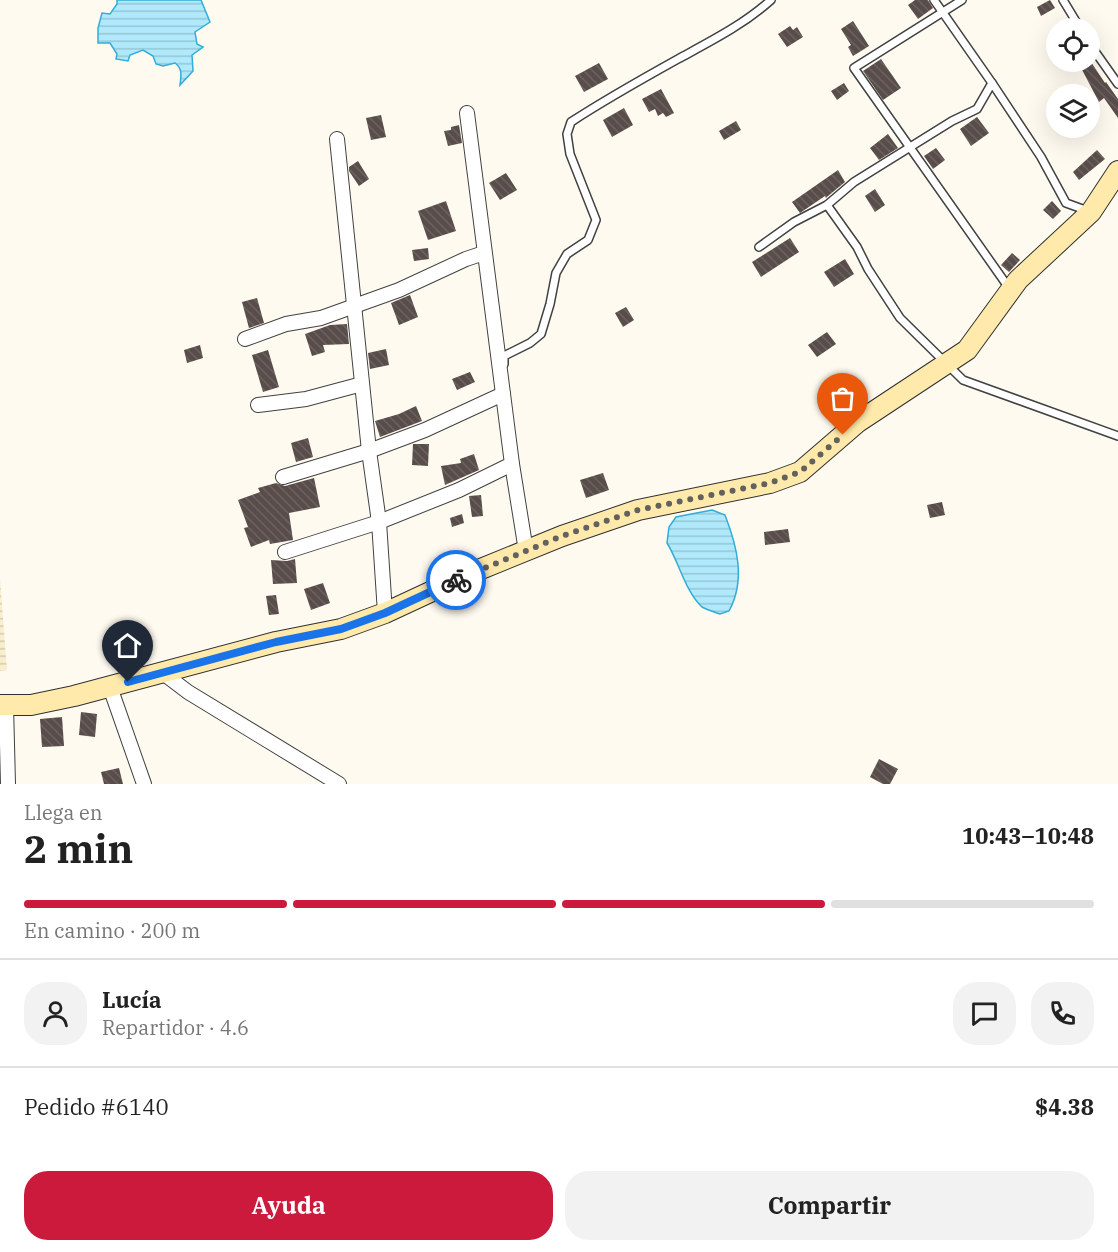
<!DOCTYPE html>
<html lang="es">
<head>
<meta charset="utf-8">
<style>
  :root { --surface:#fff; --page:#f2f2f2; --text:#222; --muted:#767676; --line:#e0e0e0; --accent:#cb1a3b }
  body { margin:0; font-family:"IBM Plex Serif",serif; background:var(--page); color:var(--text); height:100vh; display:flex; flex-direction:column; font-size:22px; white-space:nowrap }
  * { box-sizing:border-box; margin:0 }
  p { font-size:20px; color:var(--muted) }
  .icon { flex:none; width:33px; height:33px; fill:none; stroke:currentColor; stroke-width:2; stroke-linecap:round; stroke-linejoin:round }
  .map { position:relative; height:784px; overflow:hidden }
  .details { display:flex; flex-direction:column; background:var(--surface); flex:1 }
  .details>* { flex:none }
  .buttons { position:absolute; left:1046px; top:18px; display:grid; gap:12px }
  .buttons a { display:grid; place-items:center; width:54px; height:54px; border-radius:50%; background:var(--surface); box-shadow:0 6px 24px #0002; font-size:30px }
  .pin { position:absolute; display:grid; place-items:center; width:51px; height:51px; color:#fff; margin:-62px -26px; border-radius:50% 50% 50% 0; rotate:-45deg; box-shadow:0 0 6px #0007 }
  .pin .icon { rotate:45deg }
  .courier { position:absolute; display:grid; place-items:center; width:60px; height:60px; margin:-30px; border:4px solid #1a73e8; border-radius:50%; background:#fff; color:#222; box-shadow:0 2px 8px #0007 }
  .headline em { font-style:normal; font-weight:800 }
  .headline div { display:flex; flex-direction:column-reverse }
  .headline { display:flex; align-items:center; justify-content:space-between; height:102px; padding:0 24px }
  h1 { font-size:39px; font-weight:800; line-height:45px }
  .bar { display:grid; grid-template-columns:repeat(4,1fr); gap:9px 6px; align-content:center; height:72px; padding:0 24px }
  .bar i { height:8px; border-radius:4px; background:var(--line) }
  .bar .on { background:var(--accent) }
  .bar p { grid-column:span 4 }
  .line { display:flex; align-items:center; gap:15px; padding:0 24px; border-top:2px solid var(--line) }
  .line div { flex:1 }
  .round { display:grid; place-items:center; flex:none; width:63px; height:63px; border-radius:24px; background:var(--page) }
  .button { display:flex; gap:12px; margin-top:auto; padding:12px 24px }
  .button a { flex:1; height:69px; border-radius:24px; background:var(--accent); color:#fff; font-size:24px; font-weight:800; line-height:69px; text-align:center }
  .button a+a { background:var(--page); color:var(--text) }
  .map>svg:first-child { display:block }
  .farmland { fill:url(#farmland-rules) }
  .water { fill:url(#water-rules); stroke:#30add8; stroke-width:1.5 }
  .building { fill:url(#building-back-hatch) }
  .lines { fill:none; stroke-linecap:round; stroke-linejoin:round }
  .lane-casing { stroke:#414141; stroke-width:10 }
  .street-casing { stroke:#414141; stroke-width:16 }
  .secondary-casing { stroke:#303030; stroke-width:22 }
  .lane { stroke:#fff; stroke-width:7 }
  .street { stroke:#fff; stroke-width:14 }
  .secondary { stroke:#ffeaab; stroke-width:20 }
  .done { stroke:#62615d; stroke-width:6; stroke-dasharray:0 10.8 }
  .route { stroke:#1a73e8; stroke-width:8 }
</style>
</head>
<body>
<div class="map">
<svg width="1118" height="784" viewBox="0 0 1118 784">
  <defs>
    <pattern id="farmland-rules" width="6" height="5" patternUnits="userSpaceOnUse" patternTransform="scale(1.5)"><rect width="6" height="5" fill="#f8eecd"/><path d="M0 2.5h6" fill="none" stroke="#d3cbaf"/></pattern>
    <pattern id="water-rules" width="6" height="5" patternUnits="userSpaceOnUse" patternTransform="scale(1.5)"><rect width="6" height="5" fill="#b0e9fb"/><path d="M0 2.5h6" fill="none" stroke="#96c7d6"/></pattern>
    <pattern id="building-back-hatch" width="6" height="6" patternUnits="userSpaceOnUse" patternTransform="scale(1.5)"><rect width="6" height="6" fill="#584d4a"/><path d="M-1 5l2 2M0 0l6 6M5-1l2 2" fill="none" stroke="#6b6260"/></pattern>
  </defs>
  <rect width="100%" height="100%" fill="#fffaf0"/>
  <polygon class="farmland" points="0,579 7,670 0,671"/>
  <g class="water">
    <path d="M117 0H201L210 22 195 32 197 44 203 47 192 55 193 71 180 85C181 76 183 69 175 63L163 66 156 64 153 56 143 50 130 55 128 61 116 59 117 54 110 43H98V28L102 13 110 14 117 4Z"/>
    <path d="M712 510 725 515C737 546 746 580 729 611L720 614C715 612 707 610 702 607 685 591 679 562 667 543L669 527 676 517Z"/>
  </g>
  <g class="building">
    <polygon points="915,0 928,0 933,8 918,19 908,5"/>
    <polygon points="1050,0 1055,8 1041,16 1037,7"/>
    <polygon points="853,21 869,46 853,56 848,47 851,45 841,29"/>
    <polygon points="790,26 793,30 797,27 803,37 787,47 778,34"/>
    <polygon points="881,59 901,88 883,100 863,71"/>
    <polygon points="1084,62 1091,62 1105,83 1106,82 1118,99 1118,118 1104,98 1099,102 1079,64"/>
    <polygon points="599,63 608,79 584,92 575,76"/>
    <polygon points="844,83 849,91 837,100 831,91"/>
    <polygon points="661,89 674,113 666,117 663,113 658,116 655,109 649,112 642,99"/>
    <polygon points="624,108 633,125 612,137 603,120"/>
    <polygon points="381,115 386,137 371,140 366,118"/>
    <polygon points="977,117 989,133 971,146 960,129"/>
    <polygon points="736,121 741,130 724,140 719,131"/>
    <polygon points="459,125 462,143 448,146 444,131 451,130 451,127"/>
    <polygon points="888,134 898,148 879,160 870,148"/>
    <polygon points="936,148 945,160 933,169 924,156"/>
    <polygon points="1097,150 1105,159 1079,180 1073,172"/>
    <polygon points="358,161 369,179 359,186 349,171 349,167"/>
    <polygon points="838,170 845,182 828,196 826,198 825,196 800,213 792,202"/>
    <polygon points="506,173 517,190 500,200 489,183"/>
    <polygon points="875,189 885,205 875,212 865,196"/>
    <polygon points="446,201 456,231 428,240 418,211"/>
    <polygon points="1052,201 1061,211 1053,219 1043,210"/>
    <polygon points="790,238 799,252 761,277 752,262"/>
    <polygon points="428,248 429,259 414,261 412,250"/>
    <polygon points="1012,253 1020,260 1009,272 1001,265"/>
    <polygon points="845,259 854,274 834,287 824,272"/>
    <polygon points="410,295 418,317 399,325 391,303"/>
    <polygon points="257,298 264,323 249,328 242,302"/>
    <polygon points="626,307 634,320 623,327 615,313"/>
    <polygon points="347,324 349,344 323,345 325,352 312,356 305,334 330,325"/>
    <polygon points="827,332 836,344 817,357 808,345"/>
    <polygon points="200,345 203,358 187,363 184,350"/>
    <polygon points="386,349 389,365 370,369 368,353"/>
    <polygon points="268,350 279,387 263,392 252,355"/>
    <polygon points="470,372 475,382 457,390 452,379"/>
    <polygon points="416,406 422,421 380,437 375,421 399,414"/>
    <polygon points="308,438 313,457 296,462 291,443"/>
    <polygon points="413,444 429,444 428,466 412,465"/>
    <polygon points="474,454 479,470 445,485 441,466 461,463 460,459"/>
    <polygon points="603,473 609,490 586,498 580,480"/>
    <polygon points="314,478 320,507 289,513 293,540 270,544 269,540 251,547 244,528 248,527 238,500 260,492 258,488 276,483 285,486"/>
    <polygon points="481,495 483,516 472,517 469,496"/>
    <polygon points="942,502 945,515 930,518 927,505"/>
    <polygon points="462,514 464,523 452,527 450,518"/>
    <polygon points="788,529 790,542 765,545 764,532"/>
    <polygon points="295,559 297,583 273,584 271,560 287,561"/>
    <polygon points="323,583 330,603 311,610 304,589"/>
    <polygon points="276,595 279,614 269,615 266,596"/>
    <polygon points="81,712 97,714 95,737 79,735"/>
    <polygon points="62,717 64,746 42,747 40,719"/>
    <polygon points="879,759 898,769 890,784 883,784 870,777"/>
    <polygon points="119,768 123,784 104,784 101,772"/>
  </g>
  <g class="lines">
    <defs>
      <g id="lane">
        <polyline points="962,0 854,68 1009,288"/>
        <polyline points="1063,0 1080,28"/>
        <polyline points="1089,43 1118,84"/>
        <polyline points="992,83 1041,157 1066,203 1088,211"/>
        <polyline points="827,205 857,247 868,269 900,318 963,380 1118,436"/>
        <polyline points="759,247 794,222 827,205 854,182 952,121 977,109 992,83 934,0"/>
        <path d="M504 364V356L530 343 541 334 550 304 556 273 567 254 588 240 596 220 570 154 567 134 571 122C606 99 642 79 678 59 711 41 743 25 771 0"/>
      </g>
      <g id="street">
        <polyline points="337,139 369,451 379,522 385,613"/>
        <polyline points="245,339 286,324 321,318 399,290 466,259 484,253"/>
        <polyline points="258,405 306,399 362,384"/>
        <polyline points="512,464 526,551"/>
        <polyline points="283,477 369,451 425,430 503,394"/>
        <polyline points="285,552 379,522 459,490 512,464 467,113"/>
        <polyline points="163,673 188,692 339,784"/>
        <polyline points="110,687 144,784"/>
        <polyline points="6,705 8,784"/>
      </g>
      <polyline id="secondary" points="0,705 31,705 74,696 276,642 341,629 385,613 471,573 562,536 638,510 770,483 800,472 858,422 967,350 1018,280 1091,212 1118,171"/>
    </defs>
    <use href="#lane" class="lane-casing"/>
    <use href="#street" class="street-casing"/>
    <use href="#secondary" class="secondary-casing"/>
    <use href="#lane" class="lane"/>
    <use href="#street" class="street"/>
    <use href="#secondary" class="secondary"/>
  </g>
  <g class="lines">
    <polyline class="done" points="456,580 562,536 638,510 770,483 800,472 843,435"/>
    <polyline class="route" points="128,682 276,642 341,629 385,613 456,580"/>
  </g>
</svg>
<div class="buttons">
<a><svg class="icon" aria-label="locate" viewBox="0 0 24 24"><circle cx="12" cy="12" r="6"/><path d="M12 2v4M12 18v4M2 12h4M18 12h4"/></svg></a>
<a><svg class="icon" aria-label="layers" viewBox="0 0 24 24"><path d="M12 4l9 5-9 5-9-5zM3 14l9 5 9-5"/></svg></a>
</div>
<div class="pin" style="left:843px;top:435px;background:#ea580c"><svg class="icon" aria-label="bag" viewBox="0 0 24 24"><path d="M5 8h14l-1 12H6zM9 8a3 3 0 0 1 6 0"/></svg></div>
<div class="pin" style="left:128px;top:682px;background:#1f2937"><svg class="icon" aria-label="home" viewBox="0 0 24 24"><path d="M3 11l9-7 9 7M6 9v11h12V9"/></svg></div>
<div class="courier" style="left:456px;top:580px"><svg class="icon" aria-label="bike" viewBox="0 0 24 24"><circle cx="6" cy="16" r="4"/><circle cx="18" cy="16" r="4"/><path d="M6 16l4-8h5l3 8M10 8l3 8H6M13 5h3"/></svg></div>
</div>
<section class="details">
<div class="headline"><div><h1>2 min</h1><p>Llega en</p></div><em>10:43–10:48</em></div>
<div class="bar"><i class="on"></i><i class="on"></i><i class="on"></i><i></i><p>En camino · 200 m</p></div>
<div class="line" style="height:108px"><a class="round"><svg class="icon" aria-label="person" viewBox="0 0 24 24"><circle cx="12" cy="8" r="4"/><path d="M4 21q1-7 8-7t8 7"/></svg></a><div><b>Lucía</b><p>Repartidor · 4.6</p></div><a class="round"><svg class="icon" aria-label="chat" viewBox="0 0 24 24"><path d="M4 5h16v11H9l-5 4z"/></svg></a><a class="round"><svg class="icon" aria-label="phone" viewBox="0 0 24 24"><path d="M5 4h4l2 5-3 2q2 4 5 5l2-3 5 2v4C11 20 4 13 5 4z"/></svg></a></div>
<div class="line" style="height:78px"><div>Pedido #6140</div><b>$4.38</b></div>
<div class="button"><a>Ayuda</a><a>Compartir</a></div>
</section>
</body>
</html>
